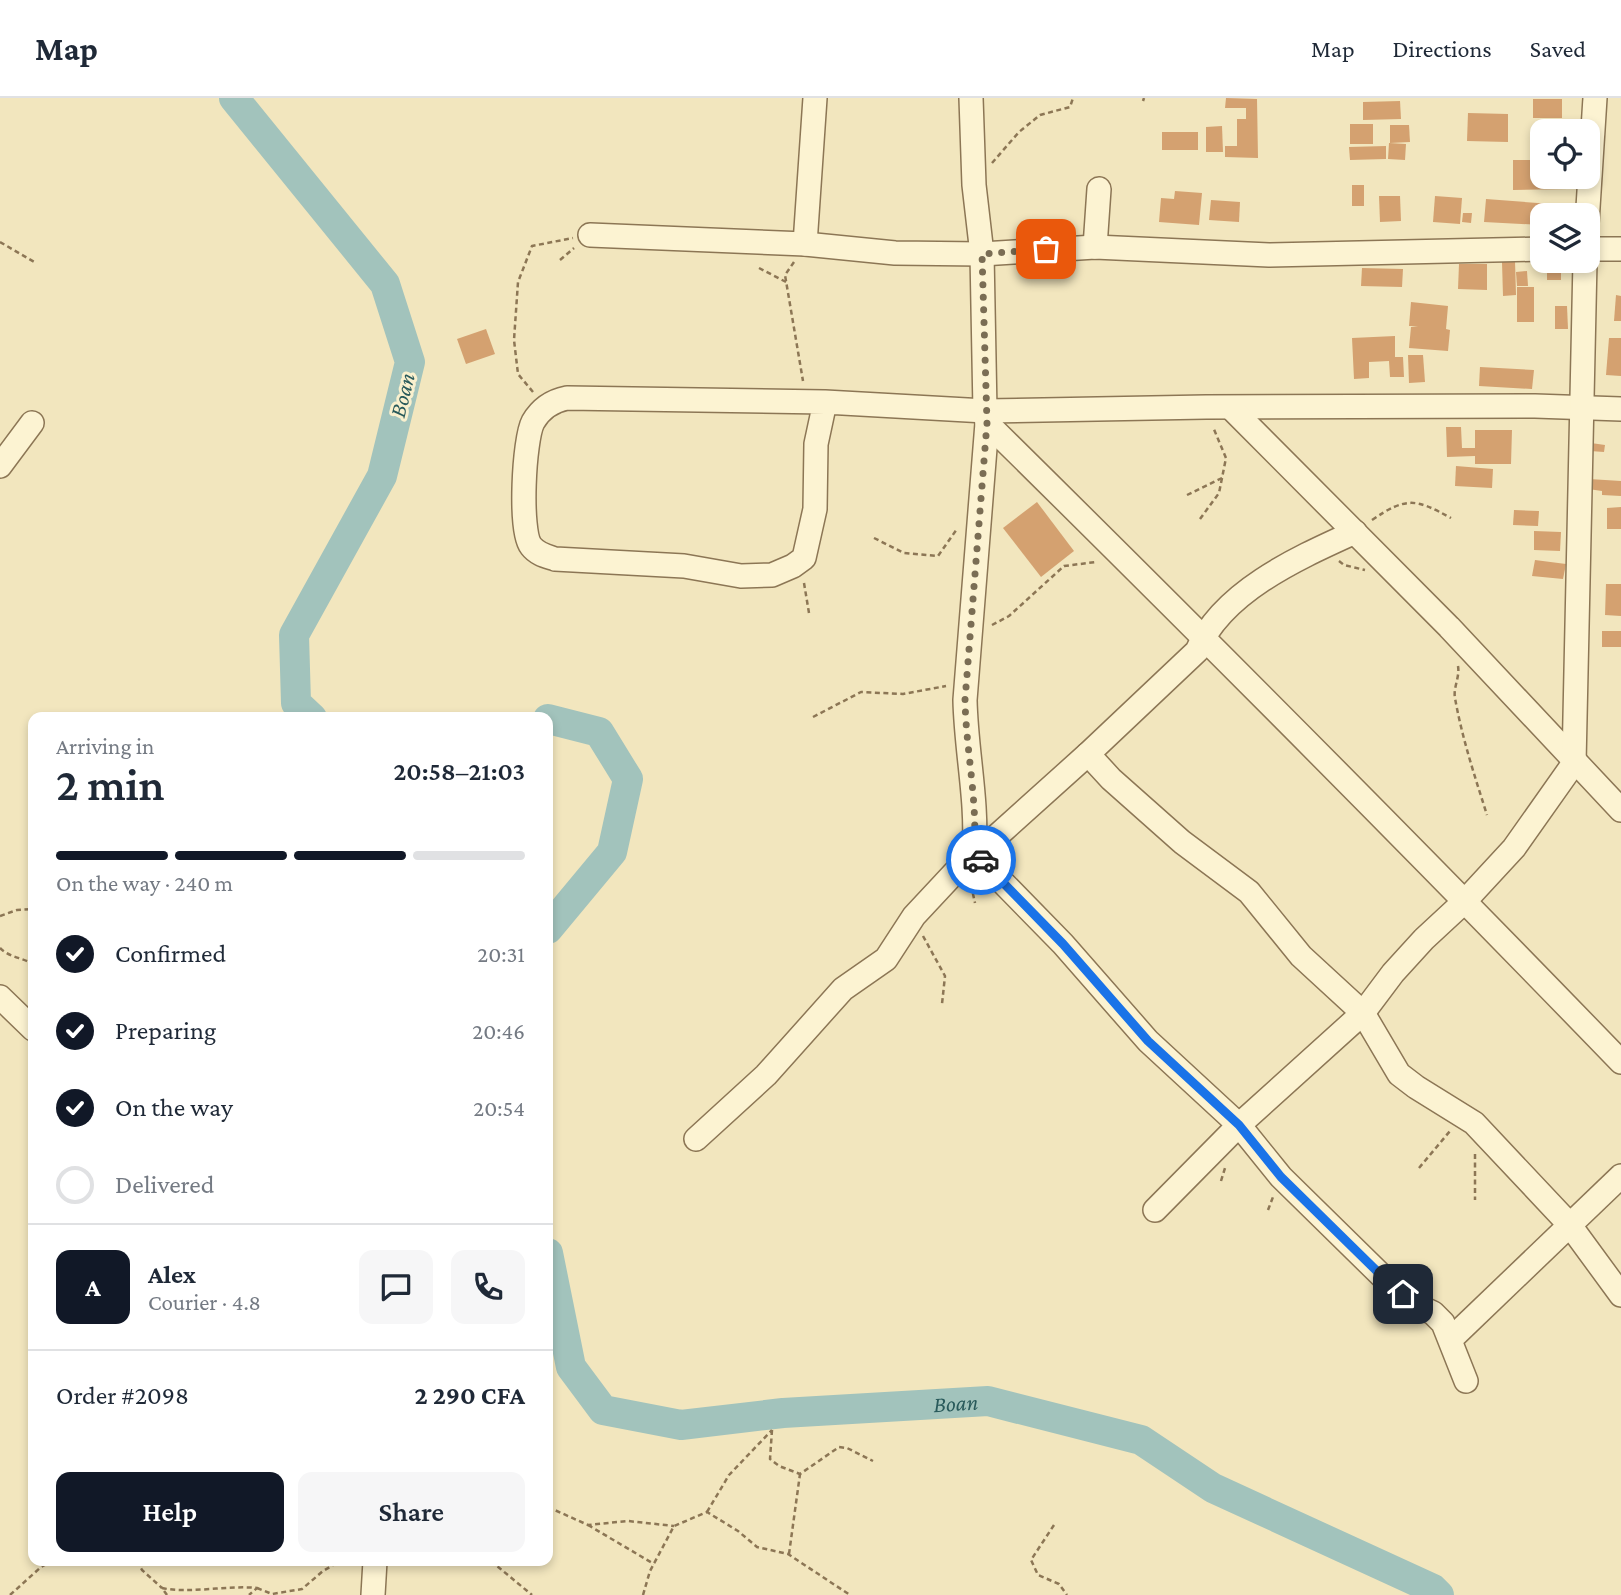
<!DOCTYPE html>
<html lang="en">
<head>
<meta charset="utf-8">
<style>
  :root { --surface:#fff; --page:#f6f6f7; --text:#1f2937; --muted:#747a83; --line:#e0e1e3; --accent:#111827 }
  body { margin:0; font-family:"Crimson Pro",serif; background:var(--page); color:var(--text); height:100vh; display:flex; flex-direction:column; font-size:26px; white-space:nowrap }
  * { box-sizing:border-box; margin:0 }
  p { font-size:23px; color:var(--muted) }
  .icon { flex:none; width:38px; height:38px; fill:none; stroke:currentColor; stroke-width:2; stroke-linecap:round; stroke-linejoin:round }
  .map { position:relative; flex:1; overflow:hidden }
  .drawer { position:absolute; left:28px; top:614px; width:525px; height:854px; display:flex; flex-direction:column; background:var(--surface); border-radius:14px; box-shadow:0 4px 10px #0003 }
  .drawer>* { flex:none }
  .controls { position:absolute; left:1530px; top:21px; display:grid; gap:14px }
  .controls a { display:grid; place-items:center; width:70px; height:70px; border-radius:14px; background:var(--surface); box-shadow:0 4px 10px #0003; font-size:35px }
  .pin { position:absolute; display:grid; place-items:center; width:60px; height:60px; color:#fff; margin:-30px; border-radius:14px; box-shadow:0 4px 10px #0006 }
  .courier { position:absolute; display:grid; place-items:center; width:70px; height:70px; margin:-35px; border:5px solid #1a73e8; border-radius:50%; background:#fff; color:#222; box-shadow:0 2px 9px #0007 }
  .overview em { font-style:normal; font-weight:600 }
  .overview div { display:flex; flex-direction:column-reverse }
  .overview { display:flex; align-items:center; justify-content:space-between; height:119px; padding:0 28px }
  h1 { font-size:46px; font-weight:600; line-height:52px }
  .bar { display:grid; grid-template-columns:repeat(4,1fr); gap:10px 7px; align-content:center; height:84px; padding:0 28px }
  .bar i { height:9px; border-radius:5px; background:var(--line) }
  .bar .current { background:var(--accent) }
  .bar p { grid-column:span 4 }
  .line { display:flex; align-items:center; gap:18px; padding:0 28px; border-top:2px solid var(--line) }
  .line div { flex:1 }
  .round { display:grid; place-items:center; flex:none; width:74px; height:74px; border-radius:14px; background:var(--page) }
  ol { padding:0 28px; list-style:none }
  li { display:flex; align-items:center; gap:21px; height:77px }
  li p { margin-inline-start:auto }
  li .icon { padding:7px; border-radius:50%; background:var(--accent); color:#fff; stroke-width:4 }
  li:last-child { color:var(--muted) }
  li i { width:38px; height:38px; border:4px solid var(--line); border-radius:50% }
  .cta { display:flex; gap:14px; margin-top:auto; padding:14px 28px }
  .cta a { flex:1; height:80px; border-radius:14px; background:var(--accent); color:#fff; font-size:28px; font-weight:600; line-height:80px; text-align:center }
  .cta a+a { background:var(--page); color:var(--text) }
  header { display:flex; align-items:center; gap:42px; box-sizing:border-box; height:98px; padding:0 35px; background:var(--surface); border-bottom:2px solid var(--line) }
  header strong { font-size:33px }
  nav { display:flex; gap:38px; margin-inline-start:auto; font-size:24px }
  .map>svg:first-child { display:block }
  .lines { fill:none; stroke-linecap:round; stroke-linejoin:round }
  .stream { stroke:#68928b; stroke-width:5 }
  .river { stroke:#a2c3bc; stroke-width:30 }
  .building { fill:#d4a170 }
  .minor-casing { stroke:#8c7655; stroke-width:26 }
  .path { stroke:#8c7655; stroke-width:2.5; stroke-dasharray:5 3.5; stroke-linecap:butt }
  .minor { stroke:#fcf3d2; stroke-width:23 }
  .done { stroke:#7a6d54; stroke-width:7; stroke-dasharray:0 12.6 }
  .route { stroke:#1a73e8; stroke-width:9 }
  .labels { text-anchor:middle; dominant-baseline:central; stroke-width:6; stroke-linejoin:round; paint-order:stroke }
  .water-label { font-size:23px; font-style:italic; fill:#295a5b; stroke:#f9f0ce }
</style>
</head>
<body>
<header>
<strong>Map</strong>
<nav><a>Map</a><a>Directions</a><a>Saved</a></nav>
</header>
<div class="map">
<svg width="1621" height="1497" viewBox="0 0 1621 1497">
  <rect width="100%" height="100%" fill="#f2e6be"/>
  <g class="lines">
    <polyline class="stream" points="235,2 236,0"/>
    <g class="river">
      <polyline points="234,0 385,186 410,264 382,378 294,537 296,605 312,620"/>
      <polyline points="548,621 599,634 628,681 612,754 548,831"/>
      <path id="s1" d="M548 1155 571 1269 603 1312 681 1327 783 1315 988 1303 1141 1342 1213 1390 1433 1491 1439 1497"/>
    </g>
  </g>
  <g class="building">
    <polygon points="1226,0 1257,1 1258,60 1225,59 1225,48 1237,48 1237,21 1246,21 1246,10 1225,10"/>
    <rect x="1533" y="1" width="29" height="19"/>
    <polygon points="1400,3 1401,21 1363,22 1363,4"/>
    <polygon points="1468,15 1508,16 1508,44 1467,43"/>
    <rect x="1350" y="26" width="23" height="20"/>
    <polygon points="1390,27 1409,27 1410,44 1390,45"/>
    <polygon points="1222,28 1223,54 1206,54 1206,29"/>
    <rect x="1162" y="34" width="36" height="18"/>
    <polygon points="1389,45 1406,46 1405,62 1388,61"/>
    <polygon points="1386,48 1386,61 1350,62 1349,49"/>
    <polygon points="1513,62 1542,62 1542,79 1568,79 1568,91 1513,92"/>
    <rect x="1352" y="87" width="12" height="21"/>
    <polygon points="1175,93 1202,95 1199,127 1159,124 1161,100 1174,101"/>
    <polygon points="1379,98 1400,98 1401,123 1380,124"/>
    <polygon points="1435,98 1462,100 1460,126 1433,124"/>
    <polygon points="1486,101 1551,106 1550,117 1542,117 1542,127 1484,124"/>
    <polygon points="1211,102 1240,104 1239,124 1209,122"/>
    <polygon points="1463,115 1472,115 1471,125 1462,124"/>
    <polygon points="1515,163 1516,197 1503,198 1502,164"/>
    <polygon points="1459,166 1487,166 1487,192 1458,191"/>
    <rect x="1547" y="166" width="14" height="16"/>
    <polygon points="1362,170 1403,171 1402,189 1361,188"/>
    <polygon points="1527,173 1528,188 1517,188 1516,174"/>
    <rect x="1517" y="189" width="17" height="35"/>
    <polygon points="1616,197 1621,198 1621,223 1614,223"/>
    <polygon points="1411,204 1448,208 1446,231 1450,232 1448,253 1409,250 1411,229 1418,228 1409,228"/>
    <polygon points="1555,208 1567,208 1568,231 1555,231"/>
    <polygon points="486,231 495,256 466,266 457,241"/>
    <polygon points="1395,238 1395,259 1403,259 1404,279 1390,279 1389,263 1369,264 1369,280 1354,281 1352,240"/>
    <polygon points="1609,240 1621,240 1621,278 1606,277"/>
    <polygon points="1408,257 1423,257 1425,284 1409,285"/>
    <polygon points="1480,269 1534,272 1532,291 1479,288"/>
    <polygon points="1446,329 1461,329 1462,350 1475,350 1475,332 1512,332 1511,366 1475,366 1475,358 1447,359"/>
    <polygon points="1591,345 1605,347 1604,354 1590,353"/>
    <polygon points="1456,368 1493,371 1492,390 1455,388"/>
    <polygon points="1589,381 1621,383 1621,398 1602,397 1602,393 1588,391"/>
    <polygon points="1037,404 1074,453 1041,479 1003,430"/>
    <polygon points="1621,409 1621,431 1607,431 1607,410"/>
    <polygon points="1514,412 1539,413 1538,428 1513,427"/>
    <polygon points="1534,433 1561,434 1560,453 1534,452"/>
    <polygon points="1535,462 1566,466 1563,481 1532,478"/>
    <polygon points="1606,486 1621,486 1621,518 1605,517"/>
    <rect x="1602" y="533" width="19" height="16"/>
  </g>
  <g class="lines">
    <defs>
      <g id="minor">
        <path d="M971 0 974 87 982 156 985 313 987 325 965 602C966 653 978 704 974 755L1063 846 1148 943 1239 1027 1281 1079 1388 1184 1418 1208 1433 1215 1443 1225 1466 1283"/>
        <polyline points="1587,125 1595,0"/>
        <polyline points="590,137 805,146 895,155 982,156 1095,149 1269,157 1542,151"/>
        <polyline points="805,146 815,0"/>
        <polyline points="1095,149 1099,91"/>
        <polyline points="1587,151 1621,151"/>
        <path d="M825 304 816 346 815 411 804 460 793 468 772 477 741 478 684 468 555 461C546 458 537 456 531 448 519 433 524 341 533 324 541 310 552 303 567 300L825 304 985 313 1206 309 1535 308 1621 311"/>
        <polyline points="1231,310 1449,529 1621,712"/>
        <path d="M987 325C1201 536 1413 749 1621 964"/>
        <polyline points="0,368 32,325"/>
        <path d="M1355 434C1300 459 1222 493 1197 553L1088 656 1111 681 1182 744 1249 794 1301 858 1363 915 1399 976 1416 989 1474 1025 1569 1126 1621 1197"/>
        <polyline points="0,899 33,931"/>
        <polyline points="696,1041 766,977 843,891 886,861 914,818 970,758 998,737 1088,656"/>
        <polyline points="1155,1112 1239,1027 1363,915 1393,875 1424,841 1465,803 1514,750 1574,665 1585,163"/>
        <polyline points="1451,1241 1621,1078"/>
        <polyline points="373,1497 375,1463"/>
      </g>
    </defs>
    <use href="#minor" class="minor-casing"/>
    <g class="path">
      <polyline points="1143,3 1144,0"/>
      <polyline points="992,65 1019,34 1040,17 1070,9 1073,0"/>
      <polyline points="0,144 36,165"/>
      <polyline points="560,162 574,150"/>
      <polyline points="794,164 785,177 803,283"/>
      <polyline points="759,170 786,184"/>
      <polyline points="533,294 518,276 514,242 518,184 532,148 573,140"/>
      <polyline points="1187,397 1222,380"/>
      <polyline points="1200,421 1219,395 1226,360 1213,329"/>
      <path d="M1372 422C1407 398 1416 401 1451 420"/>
      <polyline points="874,440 904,455 938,458 957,431"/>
      <polyline points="1339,463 1344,467 1365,472"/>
      <polyline points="804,485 809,515"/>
      <polyline points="992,527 1009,518 1064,468 1096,464"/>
      <path d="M1458 568C1460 579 1453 590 1455 600 1462 640 1475 679 1487 717"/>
      <polyline points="813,619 861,594 903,596 946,588"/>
      <polyline points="971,787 975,805"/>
      <polyline points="0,818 17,812 33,811"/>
      <polyline points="923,838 945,878 942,906"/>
      <path d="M0 850C10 860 21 859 33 866"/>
      <polyline points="30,900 33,892"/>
      <polyline points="1475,1056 1475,1102"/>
      <polyline points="1419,1070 1450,1033"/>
      <polyline points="1221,1083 1225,1070"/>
      <polyline points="1268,1112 1273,1099"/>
      <polyline points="1383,1215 1394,1215"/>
      <polyline points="772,1332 770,1361 779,1368 800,1376 839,1349 847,1350 873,1363"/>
      <polyline points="548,1409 588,1427 628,1423 674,1428"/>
      <polyline points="707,1414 729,1377 772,1332"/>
      <polyline points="588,1427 654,1466"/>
      <polyline points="1054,1427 1031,1462 1038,1477 1059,1486 1067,1497"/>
      <polyline points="789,1456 800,1376"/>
      <polyline points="137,1463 142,1472 162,1490"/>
      <polyline points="491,1463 532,1497"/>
      <polyline points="257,1490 272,1496 302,1491 323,1473 340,1463"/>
      <polyline points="10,1497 41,1469 52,1463"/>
      <path d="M167 1497 162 1490C189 1496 227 1487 257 1490L249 1497"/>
      <polyline points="643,1497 650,1473 674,1428 707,1414 738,1433 757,1449 788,1456 850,1497"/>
    </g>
    <use href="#minor" class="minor"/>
  </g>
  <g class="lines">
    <path class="done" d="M981 762 974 755C978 704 966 653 965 602L987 325 982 156 1046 151"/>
    <polyline class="route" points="981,762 1063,846 1148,943 1239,1027 1281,1079 1388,1184 1403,1196"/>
  </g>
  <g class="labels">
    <g class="water-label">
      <text transform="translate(402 297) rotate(-76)">Boan</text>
      <text stroke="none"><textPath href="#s1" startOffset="525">Boan</textPath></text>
    </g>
  </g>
</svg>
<div class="controls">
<a><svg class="icon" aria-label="locate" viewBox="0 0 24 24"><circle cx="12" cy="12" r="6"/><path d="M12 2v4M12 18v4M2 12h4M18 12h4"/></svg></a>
<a><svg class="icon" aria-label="layers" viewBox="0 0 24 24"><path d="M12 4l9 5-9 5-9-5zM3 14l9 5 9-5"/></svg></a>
</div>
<div class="pin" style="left:1046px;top:151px;background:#ea580c"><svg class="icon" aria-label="bag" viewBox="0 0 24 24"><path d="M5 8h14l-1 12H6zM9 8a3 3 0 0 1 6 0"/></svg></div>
<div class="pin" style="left:1403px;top:1196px;background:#1f2937"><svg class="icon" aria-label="home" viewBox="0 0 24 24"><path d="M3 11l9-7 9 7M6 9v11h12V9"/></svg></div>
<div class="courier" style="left:981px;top:762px"><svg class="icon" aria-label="car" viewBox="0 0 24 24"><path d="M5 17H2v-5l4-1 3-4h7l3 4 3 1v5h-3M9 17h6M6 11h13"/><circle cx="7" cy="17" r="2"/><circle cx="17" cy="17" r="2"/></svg></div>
<section class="drawer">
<div class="overview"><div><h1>2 min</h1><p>Arriving in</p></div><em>20:58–21:03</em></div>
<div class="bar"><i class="current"></i><i class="current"></i><i class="current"></i><i></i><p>On the way · 240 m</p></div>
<ol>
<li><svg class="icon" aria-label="check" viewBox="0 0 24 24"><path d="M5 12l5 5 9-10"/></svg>Confirmed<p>20:31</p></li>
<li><svg class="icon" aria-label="check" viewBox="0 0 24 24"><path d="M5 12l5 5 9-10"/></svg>Preparing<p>20:46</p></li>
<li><svg class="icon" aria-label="check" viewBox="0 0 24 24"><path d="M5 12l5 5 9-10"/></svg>On the way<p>20:54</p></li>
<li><i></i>Delivered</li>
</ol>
<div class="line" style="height:126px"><b class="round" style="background:var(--accent);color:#fff">A</b><div><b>Alex</b><p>Courier · 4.8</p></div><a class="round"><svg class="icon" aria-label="chat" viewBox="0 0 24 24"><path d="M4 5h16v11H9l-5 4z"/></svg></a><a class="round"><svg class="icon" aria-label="phone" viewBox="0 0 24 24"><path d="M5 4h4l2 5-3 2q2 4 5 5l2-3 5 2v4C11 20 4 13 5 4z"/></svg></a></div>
<div class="line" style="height:91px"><div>Order #2098</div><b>2 290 CFA</b></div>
<div class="cta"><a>Help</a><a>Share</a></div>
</section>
</div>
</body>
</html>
